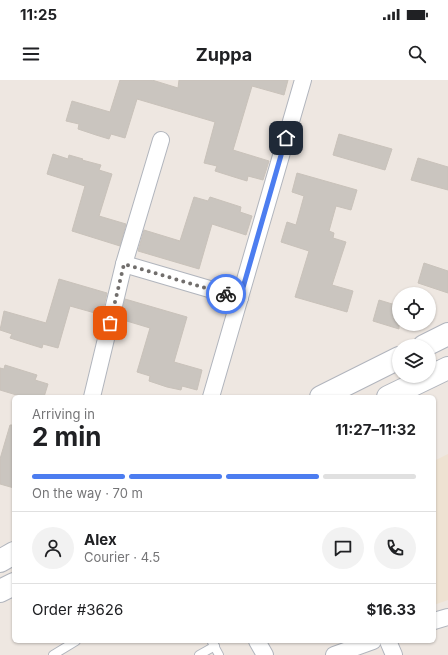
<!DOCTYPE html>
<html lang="en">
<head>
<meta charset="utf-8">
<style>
  :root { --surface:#fff; --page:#f2f2f2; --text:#202124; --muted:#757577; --line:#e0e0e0; --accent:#4c7df0 }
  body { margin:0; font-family:Inter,sans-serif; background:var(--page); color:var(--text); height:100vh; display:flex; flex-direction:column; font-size:15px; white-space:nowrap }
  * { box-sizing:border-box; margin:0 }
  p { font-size:13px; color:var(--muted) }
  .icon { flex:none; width:22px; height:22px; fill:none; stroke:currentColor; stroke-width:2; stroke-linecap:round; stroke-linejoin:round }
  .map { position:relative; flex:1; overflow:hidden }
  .details { position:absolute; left:12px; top:315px; width:424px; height:248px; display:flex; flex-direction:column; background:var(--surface); border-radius:6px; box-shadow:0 1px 3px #0004 }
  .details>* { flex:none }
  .fabs { position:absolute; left:392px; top:207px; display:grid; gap:8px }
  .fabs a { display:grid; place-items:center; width:44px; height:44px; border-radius:50%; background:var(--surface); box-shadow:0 1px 3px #0004; font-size:20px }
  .pin { position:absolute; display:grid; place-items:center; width:34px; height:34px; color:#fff; margin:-17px; border-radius:8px; box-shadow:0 2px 6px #0006 }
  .courier { position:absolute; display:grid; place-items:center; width:40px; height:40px; margin:-20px; border:3px solid #4c7df0; border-radius:50%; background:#fff; color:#222; box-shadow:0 1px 5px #0007 }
  .head em { font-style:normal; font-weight:700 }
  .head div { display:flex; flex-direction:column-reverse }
  .head { display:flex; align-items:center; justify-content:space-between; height:68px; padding:0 20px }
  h1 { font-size:26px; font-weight:700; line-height:30px }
  .bar { display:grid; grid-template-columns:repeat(4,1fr); gap:6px 4px; align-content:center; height:48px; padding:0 20px }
  .bar i { height:5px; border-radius:3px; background:var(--line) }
  .bar .selected { background:var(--accent) }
  .bar p { grid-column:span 4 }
  .line { display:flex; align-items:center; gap:10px; padding:0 20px; border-top:1px solid var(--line) }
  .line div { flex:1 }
  .round { display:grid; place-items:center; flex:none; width:42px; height:42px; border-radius:21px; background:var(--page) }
  .status { display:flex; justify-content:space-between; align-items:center; height:28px; padding:0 20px; background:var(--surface); direction:ltr }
  .status svg { height:11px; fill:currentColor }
  header { display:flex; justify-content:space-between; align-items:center; height:52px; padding:0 20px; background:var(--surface); font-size:18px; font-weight:700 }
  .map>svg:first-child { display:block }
  .education { fill:#eee2d2 }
  .building { fill:#cac5bf; stroke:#c9c2ba }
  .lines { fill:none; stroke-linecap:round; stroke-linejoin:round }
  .lane-casing { stroke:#b1b5bd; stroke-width:10 }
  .street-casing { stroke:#b1b5bd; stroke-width:18 }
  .secondary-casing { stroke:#b1b5bd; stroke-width:24 }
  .lane { stroke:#fff; stroke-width:8 }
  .street { stroke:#fff; stroke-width:16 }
  .secondary { stroke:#fff; stroke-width:22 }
  .done { stroke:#716e6c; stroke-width:4; stroke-dasharray:0 7.2 }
  .route { stroke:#4c7df0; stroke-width:5 }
</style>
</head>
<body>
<div class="status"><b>11:25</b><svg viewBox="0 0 49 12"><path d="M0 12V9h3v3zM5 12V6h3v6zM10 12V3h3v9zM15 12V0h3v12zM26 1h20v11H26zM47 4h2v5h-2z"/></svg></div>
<header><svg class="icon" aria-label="menu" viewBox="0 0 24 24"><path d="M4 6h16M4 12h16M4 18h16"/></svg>Zuppa<svg class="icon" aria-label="search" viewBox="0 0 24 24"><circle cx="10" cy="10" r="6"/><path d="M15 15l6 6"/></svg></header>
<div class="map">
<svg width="448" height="575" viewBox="0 0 448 575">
  <rect width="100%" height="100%" fill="#eee7e1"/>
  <polygon class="education" points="448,374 448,520 434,525 434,381"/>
  <g class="building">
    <polygon points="120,0 152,0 178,8 179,0 288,0 284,15 252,6 233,70 269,81 263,100 248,96 247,101 234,97 215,91 217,86 204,83 215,42 137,19 125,58 111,54 109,59 96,55 78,49 79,44 66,41 72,21 110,32"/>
    <polygon points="339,54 392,69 385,90 333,75"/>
    <polygon points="53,74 68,79 69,75 83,79 82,80 101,85 99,90 112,94 99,136 126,144 120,166 72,151 85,106 47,94"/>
    <polygon points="418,78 448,87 448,110 411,100"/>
    <polygon points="297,93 357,110 351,130 336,126 329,151 334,153 333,158 346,162 332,205 353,211 347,232 295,217 309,171 281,162 287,142 296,145 304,116 292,112"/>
    <polygon points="194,117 208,121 210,117 241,127 240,132 252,136 246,155 212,144 199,189 138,171 144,150 180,161"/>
    <polygon points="424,183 448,191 448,213 418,203"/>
    <polygon points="59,199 107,213 102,235 70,226 58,268 43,264 42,268 29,264 10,258 12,254 0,250 4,231 46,243"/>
    <polygon points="125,219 187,237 174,282 202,290 197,310 182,306 181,310 167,307 149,301 150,296 137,292 150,248 120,239"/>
    <polygon points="379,220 399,226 399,249 373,241"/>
    <polygon points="5,285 37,295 35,300 48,304 44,317 23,317 0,310 0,288 4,289"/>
    <polygon points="10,345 14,345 14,408 0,404 0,379"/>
  </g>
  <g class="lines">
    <defs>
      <g id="lane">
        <polyline points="212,562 219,575"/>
        <polyline points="53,575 76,561"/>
        <polyline points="199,575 215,566"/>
      </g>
      <g id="street">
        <polyline points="124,184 240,218"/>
        <polyline points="92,317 124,184 161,60"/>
        <polyline points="211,317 303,0"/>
        <polyline points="434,541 448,537"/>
        <polyline points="257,561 265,575"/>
        <polyline points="388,561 394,575"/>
        <polyline points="334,575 373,561"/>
      </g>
      <g id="secondary">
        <polyline points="424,266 448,254"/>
        <polyline points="321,317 399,278"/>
        <polyline points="388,317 448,288"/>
        <polyline points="0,481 14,473"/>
        <polyline points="0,511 14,504"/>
      </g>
    </defs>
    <use href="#lane" class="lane-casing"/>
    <use href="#street" class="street-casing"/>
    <use href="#secondary" class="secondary-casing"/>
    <use href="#lane" class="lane"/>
    <use href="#street" class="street"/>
    <use href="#secondary" class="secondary"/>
  </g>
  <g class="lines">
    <polyline class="done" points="110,243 124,184 226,214"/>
    <polyline class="route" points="226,214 240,218 286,58"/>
  </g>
</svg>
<div class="fabs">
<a><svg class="icon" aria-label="locate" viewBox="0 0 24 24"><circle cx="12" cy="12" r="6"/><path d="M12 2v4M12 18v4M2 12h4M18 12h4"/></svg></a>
<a><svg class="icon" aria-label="layers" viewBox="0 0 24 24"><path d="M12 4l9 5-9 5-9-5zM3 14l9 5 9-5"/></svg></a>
</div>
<div class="pin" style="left:110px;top:243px;background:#ea580c"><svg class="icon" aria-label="bag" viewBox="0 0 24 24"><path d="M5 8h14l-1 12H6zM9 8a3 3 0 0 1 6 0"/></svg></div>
<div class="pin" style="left:286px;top:58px;background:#1f2937"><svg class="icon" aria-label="home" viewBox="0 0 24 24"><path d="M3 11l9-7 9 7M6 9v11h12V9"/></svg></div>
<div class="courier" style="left:226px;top:214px"><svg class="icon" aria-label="bike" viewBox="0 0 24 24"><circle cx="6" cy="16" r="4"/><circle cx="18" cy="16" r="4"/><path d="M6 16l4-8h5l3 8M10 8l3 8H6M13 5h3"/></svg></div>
<section class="details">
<div class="head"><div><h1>2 min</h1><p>Arriving in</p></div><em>11:27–11:32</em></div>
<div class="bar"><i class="selected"></i><i class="selected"></i><i class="selected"></i><i></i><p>On the way · 70 m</p></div>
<div class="line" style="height:72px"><a class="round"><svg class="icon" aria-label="person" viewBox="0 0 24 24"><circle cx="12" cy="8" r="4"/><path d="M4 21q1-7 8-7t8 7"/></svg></a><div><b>Alex</b><p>Courier · 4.5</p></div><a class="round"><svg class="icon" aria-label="chat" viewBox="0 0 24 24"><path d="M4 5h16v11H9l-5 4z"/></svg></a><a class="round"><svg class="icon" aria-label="phone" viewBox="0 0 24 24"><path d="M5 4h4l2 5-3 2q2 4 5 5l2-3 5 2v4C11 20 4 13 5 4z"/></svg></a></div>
<div class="line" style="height:52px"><div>Order #3626</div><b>$16.33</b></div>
</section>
</div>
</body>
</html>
